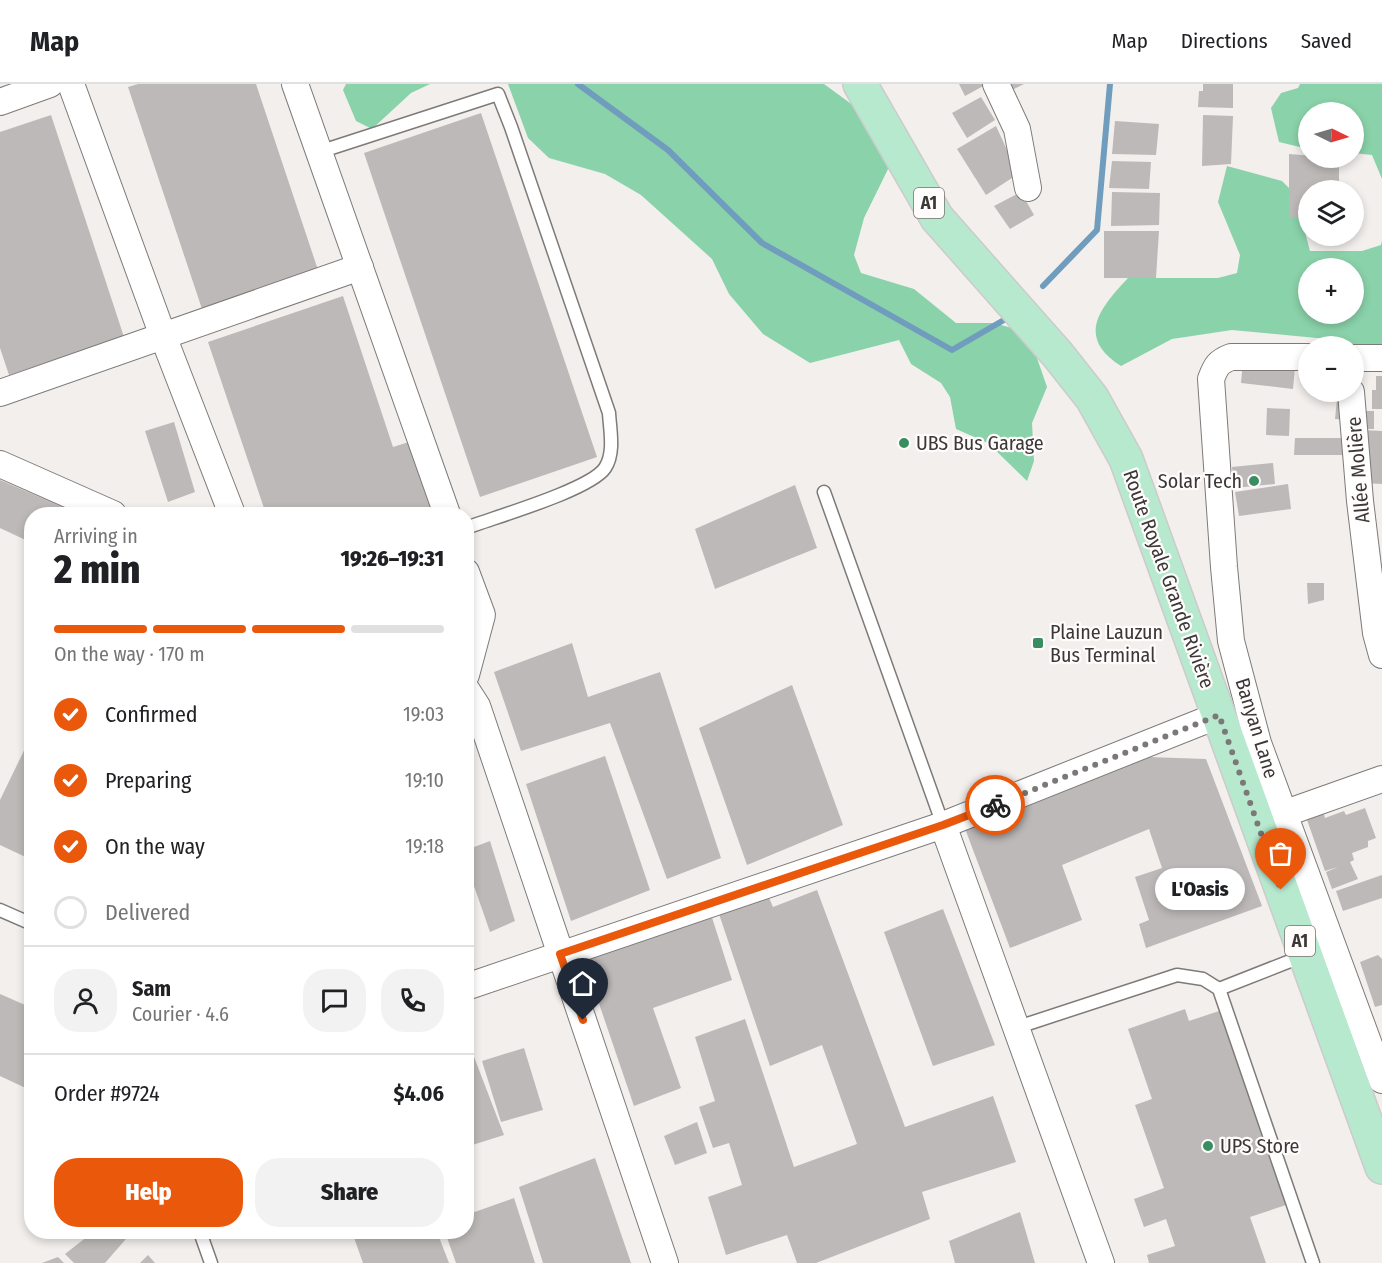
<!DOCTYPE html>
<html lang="en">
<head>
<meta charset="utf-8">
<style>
  :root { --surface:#fff; --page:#f2f2f2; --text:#202124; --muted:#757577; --line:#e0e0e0; --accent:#ea580c }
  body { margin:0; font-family:"Fira Sans Condensed",sans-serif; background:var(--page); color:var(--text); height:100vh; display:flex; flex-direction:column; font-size:22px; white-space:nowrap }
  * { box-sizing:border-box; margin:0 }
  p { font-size:20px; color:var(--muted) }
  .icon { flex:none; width:33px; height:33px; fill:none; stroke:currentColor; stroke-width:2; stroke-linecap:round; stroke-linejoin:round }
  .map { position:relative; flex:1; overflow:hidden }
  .side { position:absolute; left:24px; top:423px; width:450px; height:732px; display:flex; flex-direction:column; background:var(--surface); border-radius:24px; box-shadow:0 3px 9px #0003 }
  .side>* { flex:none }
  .needle { width:39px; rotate:95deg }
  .tools { position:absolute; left:1298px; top:18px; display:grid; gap:12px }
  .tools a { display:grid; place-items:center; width:66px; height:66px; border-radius:50%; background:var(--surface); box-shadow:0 3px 9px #0003; font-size:30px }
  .pin { position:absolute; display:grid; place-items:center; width:51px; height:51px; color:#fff; margin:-62px -26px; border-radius:50% 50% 50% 0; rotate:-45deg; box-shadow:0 0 6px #0007 }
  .pin .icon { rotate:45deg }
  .courier { position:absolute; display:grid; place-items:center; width:60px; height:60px; margin:-30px; border:4px solid #ea580c; border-radius:50%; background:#fff; color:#222; box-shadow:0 2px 8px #0007 }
  .bubble { position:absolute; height:42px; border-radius:21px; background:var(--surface); box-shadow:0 3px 9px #0003; font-size:20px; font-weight:800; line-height:42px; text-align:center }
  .head em { font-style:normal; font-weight:800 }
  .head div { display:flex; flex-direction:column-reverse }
  .head { display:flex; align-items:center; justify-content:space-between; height:102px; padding:0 30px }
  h1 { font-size:39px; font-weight:800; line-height:45px }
  .bar { display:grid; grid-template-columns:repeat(4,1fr); gap:9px 6px; align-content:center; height:72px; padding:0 30px }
  .bar i { height:8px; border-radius:4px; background:var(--line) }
  .bar .on { background:var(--accent) }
  .bar p { grid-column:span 4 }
  .line { display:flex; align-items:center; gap:15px; padding:0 30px; border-top:2px solid var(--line) }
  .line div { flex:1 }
  .round { display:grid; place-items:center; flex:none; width:63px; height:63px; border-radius:24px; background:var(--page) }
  ol { padding:0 30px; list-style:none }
  li { display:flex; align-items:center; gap:18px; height:66px }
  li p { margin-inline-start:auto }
  li .icon { padding:6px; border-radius:50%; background:var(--accent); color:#fff; stroke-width:4 }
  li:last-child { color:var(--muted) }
  li i { width:33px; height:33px; border:3px solid var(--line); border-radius:50% }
  .primary-button { display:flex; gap:12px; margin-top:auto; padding:12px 30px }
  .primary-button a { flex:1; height:69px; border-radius:24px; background:var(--accent); color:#fff; font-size:24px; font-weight:800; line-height:69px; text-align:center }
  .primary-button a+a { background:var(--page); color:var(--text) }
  header { display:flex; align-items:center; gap:36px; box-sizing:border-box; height:84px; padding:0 30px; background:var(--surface); border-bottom:2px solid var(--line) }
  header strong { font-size:28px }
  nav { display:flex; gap:33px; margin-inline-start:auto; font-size:21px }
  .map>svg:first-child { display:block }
  .forest { fill:#8ad2a9; fill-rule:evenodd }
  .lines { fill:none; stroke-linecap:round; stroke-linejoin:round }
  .stream { stroke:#709dbd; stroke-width:6 }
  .building { fill:#bdb9b8 }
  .service-casing { stroke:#7e7a78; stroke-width:15 }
  .minor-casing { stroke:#7e7a78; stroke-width:28 }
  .primary-casing { stroke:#cccbcb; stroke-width:36 }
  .service { stroke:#fff; stroke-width:12 }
  .minor { stroke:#fff; stroke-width:26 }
  .primary { stroke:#b7e9cf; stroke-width:33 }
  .done { stroke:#7b7877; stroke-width:6; stroke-dasharray:0 10.8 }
  .route { stroke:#ea580c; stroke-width:8 }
  .poi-dot { fill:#398e61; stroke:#fffcfb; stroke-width:2 }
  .labels { text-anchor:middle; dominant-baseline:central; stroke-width:4.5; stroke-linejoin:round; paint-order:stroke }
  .shield { fill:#fffcfb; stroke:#757372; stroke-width:1.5 }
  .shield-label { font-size:18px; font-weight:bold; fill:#3a3838 }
  .poi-label { font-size:20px; fill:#3a3838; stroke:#fffcfb; text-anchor:start }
  .street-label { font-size:20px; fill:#3a3838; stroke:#fffcfb }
</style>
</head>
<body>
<header>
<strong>Map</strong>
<nav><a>Map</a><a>Directions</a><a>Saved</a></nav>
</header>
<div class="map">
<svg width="1382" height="1179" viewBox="0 0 1382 1179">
  <rect width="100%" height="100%" fill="#f3efed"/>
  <g class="forest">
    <polygon points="346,0 430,0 411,9 372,45 356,37 343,6"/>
    <polygon points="508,0 824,0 865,30 890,81 864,134 854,171 861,189 914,205 956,239 993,239 1028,248 1047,303 1032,339 1034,377 1027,397 988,359 956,345 950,313 941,299 911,280 899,256 810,279 763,250 729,210 712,175 641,111 605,90 549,74 528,54"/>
    <polygon points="1300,0 1382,0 1382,95 1372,71 1353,69 1353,28 1308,28 1308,65 1279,58 1271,24 1281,9 1298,4"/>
    <path d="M1227 82 1282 97 1295 110 1310 167H1362L1381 161 1382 156V268L1327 255 1232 246 1172 255 1121 282C1076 253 1099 225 1128 194H1218L1237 189 1240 171 1218 118ZM1308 184H1353V230H1308Z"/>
  </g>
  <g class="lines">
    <g class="stream">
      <polyline points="578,0 668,66 762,159 952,266 1009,233"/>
      <polyline points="1043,202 1097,146 1110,0"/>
    </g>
  </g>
  <g class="building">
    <polygon points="138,0 256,0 318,186 202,225 128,3"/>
    <polygon points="959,0 987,0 965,12"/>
    <polygon points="1009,0 1024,0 1012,6"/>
    <polygon points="1203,0 1233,0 1233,24 1198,23 1199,7 1203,7"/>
    <polygon points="981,13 995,36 967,54 952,29"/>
    <polygon points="481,29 597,373 480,413 364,69"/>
    <polygon points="51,31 124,253 9,291 0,264 0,48"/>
    <polygon points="1203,31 1233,32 1231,80 1202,82"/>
    <polygon points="1115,37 1159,40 1156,71 1112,70"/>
    <polygon points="996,42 1018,90 986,111 957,65"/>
    <polygon points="1289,70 1339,74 1339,106 1308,106 1308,133 1289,134"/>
    <polygon points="1112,77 1151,78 1149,105 1109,104"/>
    <polygon points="1021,108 1034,131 1010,145 994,122"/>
    <polygon points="1112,108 1160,109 1159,141 1111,142"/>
    <polygon points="1104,147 1159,147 1156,194 1104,194"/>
    <polygon points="343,212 393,363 409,358 433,430 266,430 208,258"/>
    <polygon points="1243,277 1295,283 1293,305 1241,299"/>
    <polygon points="1376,292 1382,292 1382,325 1372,325 1372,306 1376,306"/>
    <polygon points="1337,315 1348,316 1346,336 1335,335"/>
    <polygon points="1267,324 1290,325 1289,352 1266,351"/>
    <rect x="1360" y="327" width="14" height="18"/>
    <polygon points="174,338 195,408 168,418 145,347"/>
    <polygon points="1363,346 1382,347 1382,400 1364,399"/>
    <polygon points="1295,354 1353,354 1353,371 1294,371"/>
    <polygon points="1273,379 1275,400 1234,404 1232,383"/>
    <polygon points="0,396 79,430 32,430 32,459 0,444"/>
    <polygon points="1288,400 1291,425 1239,432 1235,408"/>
    <polygon points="795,401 817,464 715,505 695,445"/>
    <polygon points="1307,499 1324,499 1324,516 1308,520"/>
    <polygon points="572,559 588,613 660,588 721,774 667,795 610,639 521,667 494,588"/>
    <polygon points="792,601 843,741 747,781 699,644"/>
    <polygon points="32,650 32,776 0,761 0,716"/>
    <polygon points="605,672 650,806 571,837 526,700"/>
    <polygon points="1119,672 1206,675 1262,822 1146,864 1139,840 1149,836 1135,793 1162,784 1149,745 1062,781 1082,836 1010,864 961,734"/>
    <polygon points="1365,724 1376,754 1368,757 1368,763 1352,769 1354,776 1350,778 1358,795 1332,805 1326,788 1338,783 1325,787 1306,733 1323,727 1325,734 1344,727 1346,731"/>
    <polygon points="490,757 515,837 490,848 466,779 466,766"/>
    <polygon points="1382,791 1382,814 1343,827 1336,807"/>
    <polygon points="764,802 773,823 817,806 905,1043 993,1012 1016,1078 922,1108 930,1135 816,1179 797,1179 787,1151 726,1171 708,1113 742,1101 729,1059 713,1064 699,1023 715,1017 695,953 745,935 794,1083 857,1060 822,961 770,982 715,818"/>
    <polygon points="708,821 732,896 653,924 681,1004 634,1022 580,864"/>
    <polygon points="943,825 995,961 933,982 884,848"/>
    <polygon points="1378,871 1382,875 1382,921 1375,923 1360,878"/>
    <polygon points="0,910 32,924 32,1007 0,992"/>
    <polygon points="1185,925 1189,937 1219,927 1286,1121 1250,1133 1266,1179 1149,1179 1147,1171 1175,1162 1166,1135 1144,1143 1134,1115 1164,1104 1135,1021 1152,1015 1128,945"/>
    <polygon points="466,952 504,1051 466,1063"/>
    <polygon points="524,964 543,1026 501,1038 482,977"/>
    <polygon points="697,1038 707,1069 675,1081 664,1052"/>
    <polygon points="595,1074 631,1179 543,1179 519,1103"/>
    <polygon points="514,1114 535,1179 456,1179 445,1148 466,1148 466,1131"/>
    <polygon points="1020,1128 1035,1179 955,1179 949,1157"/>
    <polygon points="93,1148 132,1148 105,1179 74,1179 65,1170"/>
    <polygon points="352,1148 437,1148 449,1179 363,1179"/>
    <polygon points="148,1171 155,1179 140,1179"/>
    <polygon points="58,1173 64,1179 42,1179"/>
  </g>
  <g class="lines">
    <defs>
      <g id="service">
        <path d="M319 68 498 10 511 43 609 329C610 346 615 369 605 384 590 406 495 433 466 444"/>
        <polyline points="824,408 943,741"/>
        <polyline points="0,826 32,840"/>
        <polyline points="1219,905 1303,872"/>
        <polyline points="1015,944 1177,891 1203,895 1219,905 1313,1179"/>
        <polyline points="200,1148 211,1179"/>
      </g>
      <g id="minor">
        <polyline points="71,0 163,252 232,430"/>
        <polyline points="295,0 447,430"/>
        <polyline points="996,0 1017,45 1028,104"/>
        <polyline points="0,18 50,0"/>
        <path d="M1308 273H1231C1218 278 1216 282 1211 295L1224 483 1231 557 1258 659 1382 996"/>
        <polyline points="1353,274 1382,274"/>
        <polyline points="1351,308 1360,417 1376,549 1382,571"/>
        <polyline points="0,309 360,183"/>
        <polyline points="0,380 113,430"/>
        <polyline points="466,488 482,531 466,591"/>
        <polyline points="466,605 477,622 665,1179"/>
        <polyline points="1286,729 1382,695"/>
        <polyline points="943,741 1101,1179"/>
        <polyline points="466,903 943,741 1219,631"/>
      </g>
      <polyline id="primary" points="860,0 937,134 1058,271 1092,314 1126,375 1382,1083"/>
    </defs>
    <use href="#service" class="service-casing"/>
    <use href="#minor" class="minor-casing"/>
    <use href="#primary" class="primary-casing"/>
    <use href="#service" class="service"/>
    <use href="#minor" class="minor"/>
    <use href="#primary" class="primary"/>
  </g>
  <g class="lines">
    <polyline class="done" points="995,721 1219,631 1281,806"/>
    <polyline class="route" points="583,936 560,870 943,741 995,721"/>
  </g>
  <g class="poi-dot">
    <circle cx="904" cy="359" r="6"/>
    <circle cx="1254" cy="397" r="6"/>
    <rect x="1032" y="553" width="12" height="12" rx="3"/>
    <circle cx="1208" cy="1062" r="6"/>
  </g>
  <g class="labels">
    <g class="shield">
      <rect x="914" y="104" width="30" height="30" rx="4.5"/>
      <rect x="1285" y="842" width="30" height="30" rx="4.5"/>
    </g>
    <g class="shield-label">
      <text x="929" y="119">A1</text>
      <text x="1300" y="857">A1</text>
    </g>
    <g class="poi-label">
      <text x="916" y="359">UBS Bus Garage</text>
      <text x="1242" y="397" text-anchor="end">Solar Tech</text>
      <text x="1050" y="548">Plaine Lauzun<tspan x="1050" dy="23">Bus Terminal</tspan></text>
      <text x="1220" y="1062">UPS Store</text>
    </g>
    <g class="street-label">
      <text transform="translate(1358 386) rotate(-95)">Allée Molière</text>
      <text transform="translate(1169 495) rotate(70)">Route Royale Grande Rivière</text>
      <text transform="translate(1257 644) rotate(73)">Banyan Lane</text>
    </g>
  </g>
</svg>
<div class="tools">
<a><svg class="needle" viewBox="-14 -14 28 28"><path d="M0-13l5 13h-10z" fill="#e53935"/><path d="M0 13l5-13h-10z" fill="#757577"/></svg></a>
<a><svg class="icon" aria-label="layers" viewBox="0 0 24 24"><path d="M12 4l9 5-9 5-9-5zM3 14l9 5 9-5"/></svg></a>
<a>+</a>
<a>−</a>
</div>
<div class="pin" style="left:1281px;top:806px;background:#ea580c"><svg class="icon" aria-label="bag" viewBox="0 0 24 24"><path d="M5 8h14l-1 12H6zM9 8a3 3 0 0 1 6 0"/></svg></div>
<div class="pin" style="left:583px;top:936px;background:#1f2937"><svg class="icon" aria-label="home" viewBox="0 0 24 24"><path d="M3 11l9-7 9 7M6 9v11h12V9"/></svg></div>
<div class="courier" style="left:995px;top:721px"><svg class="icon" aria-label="bike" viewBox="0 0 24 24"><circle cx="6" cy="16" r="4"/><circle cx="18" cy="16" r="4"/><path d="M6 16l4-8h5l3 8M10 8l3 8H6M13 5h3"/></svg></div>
<div class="bubble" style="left:1155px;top:784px;width:90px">L'Oasis</div>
<section class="side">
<div class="head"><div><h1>2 min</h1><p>Arriving in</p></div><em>19:26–19:31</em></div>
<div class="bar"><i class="on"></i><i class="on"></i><i class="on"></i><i></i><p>On the way · 170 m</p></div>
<ol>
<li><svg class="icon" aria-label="check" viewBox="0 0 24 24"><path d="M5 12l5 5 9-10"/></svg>Confirmed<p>19:03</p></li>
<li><svg class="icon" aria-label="check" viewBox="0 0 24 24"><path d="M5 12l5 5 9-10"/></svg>Preparing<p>19:10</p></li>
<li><svg class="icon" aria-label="check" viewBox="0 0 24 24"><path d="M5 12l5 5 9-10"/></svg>On the way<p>19:18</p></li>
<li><i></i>Delivered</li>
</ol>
<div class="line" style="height:108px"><a class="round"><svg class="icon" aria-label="person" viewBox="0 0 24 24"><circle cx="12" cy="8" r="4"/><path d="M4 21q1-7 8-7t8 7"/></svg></a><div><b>Sam</b><p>Courier · 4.6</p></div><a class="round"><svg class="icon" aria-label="chat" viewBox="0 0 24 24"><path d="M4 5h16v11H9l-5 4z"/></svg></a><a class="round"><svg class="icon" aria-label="phone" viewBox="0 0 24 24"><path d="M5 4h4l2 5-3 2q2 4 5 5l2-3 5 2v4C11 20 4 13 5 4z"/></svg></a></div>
<div class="line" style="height:78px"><div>Order #9724</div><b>$4.06</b></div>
<div class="primary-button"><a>Help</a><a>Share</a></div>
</section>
</div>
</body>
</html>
